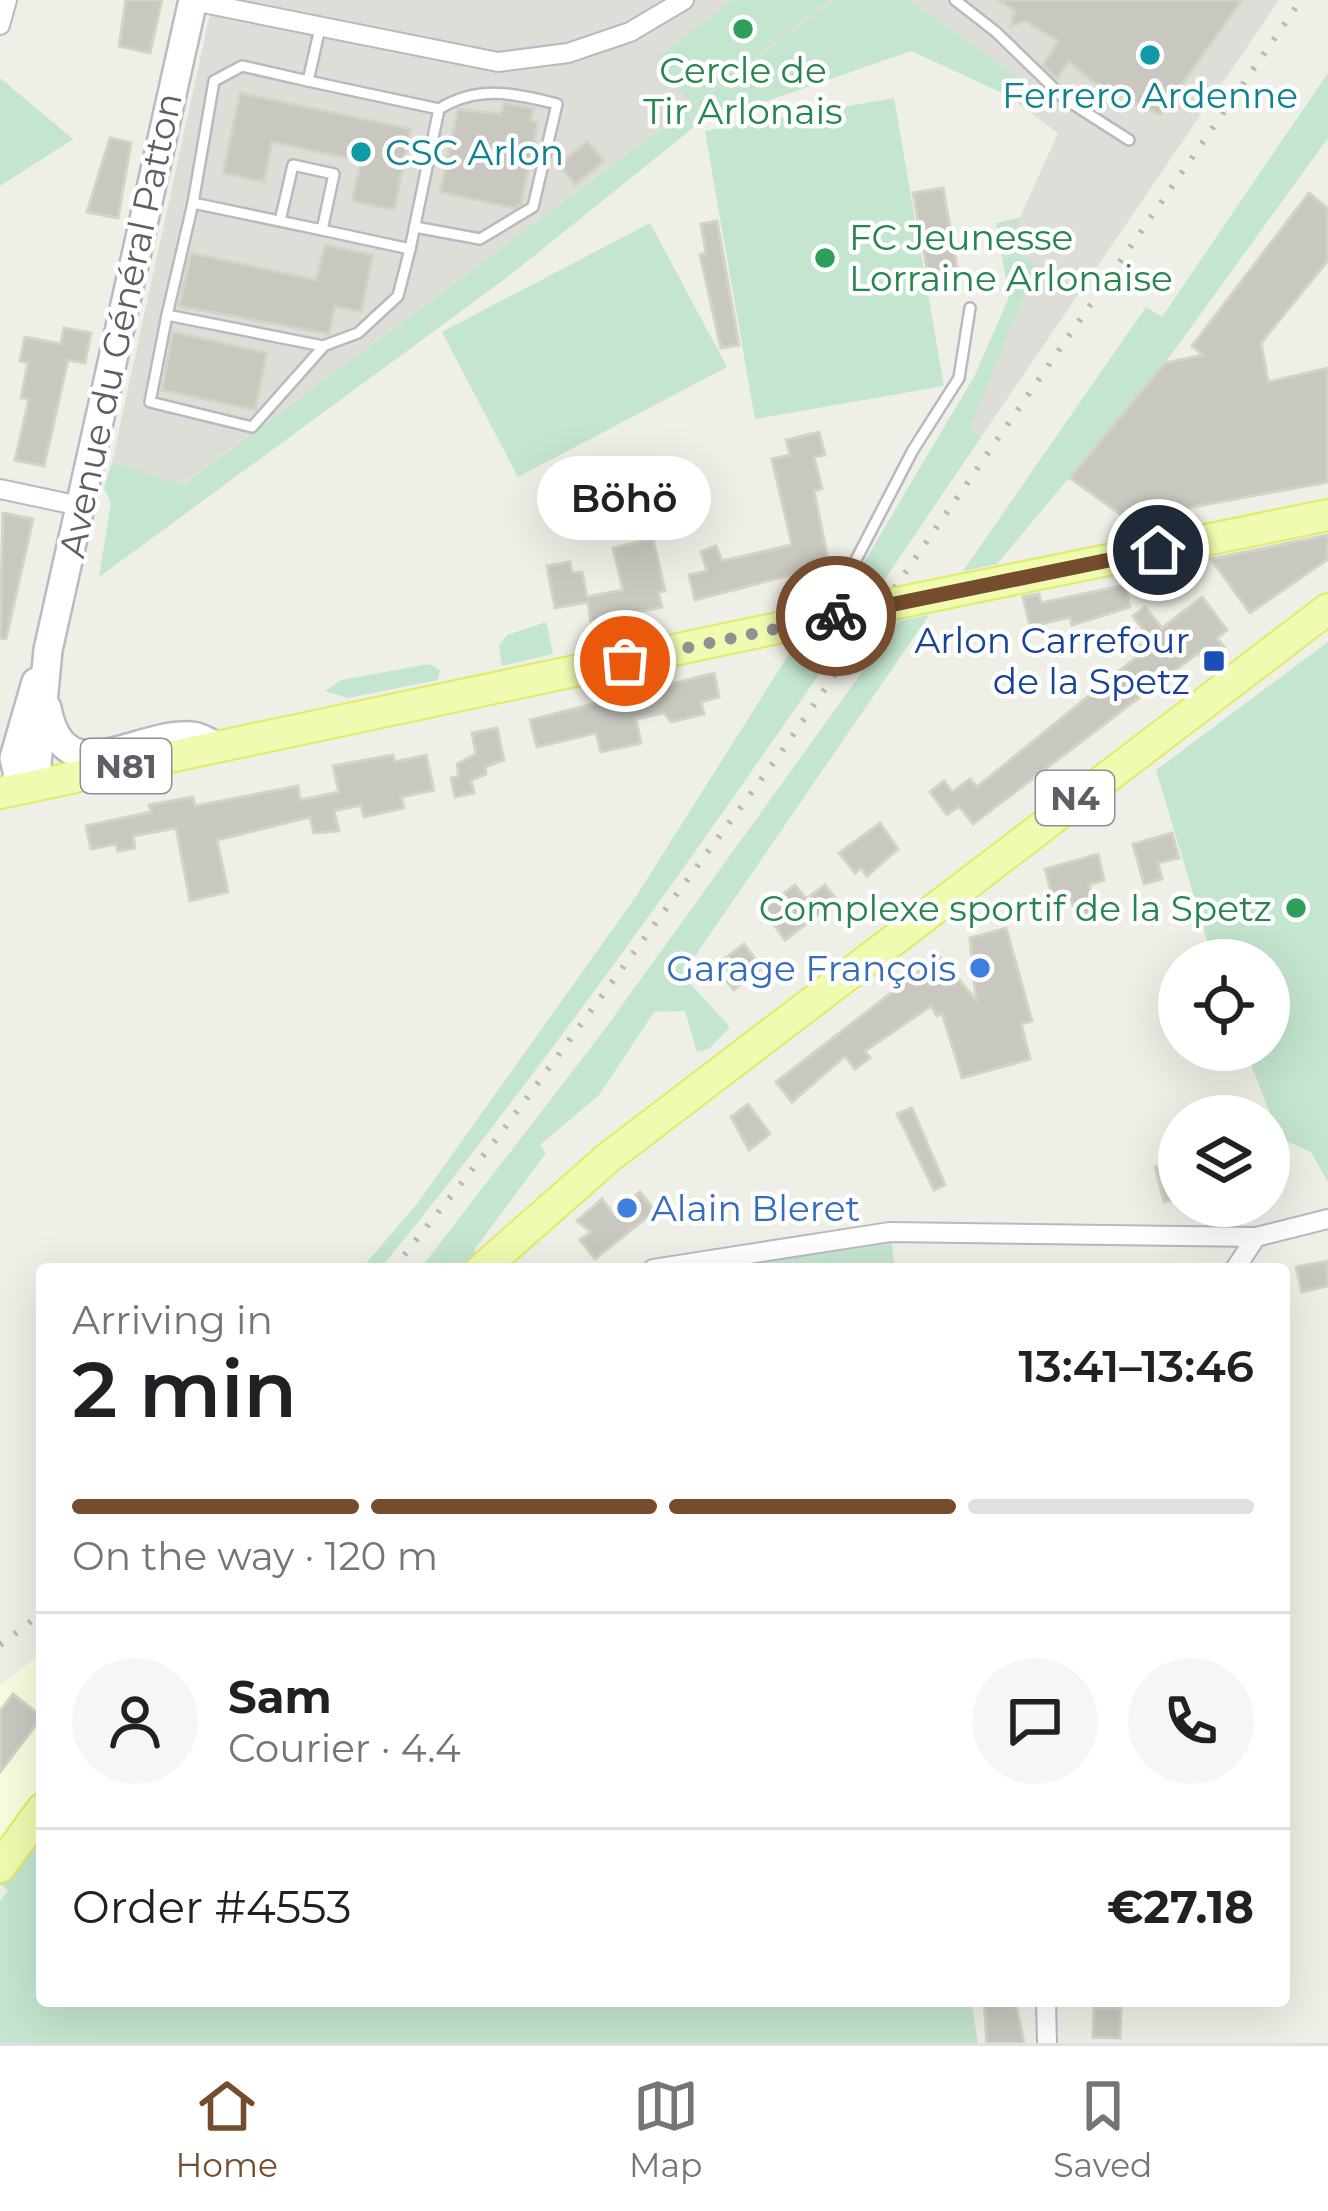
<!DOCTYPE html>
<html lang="en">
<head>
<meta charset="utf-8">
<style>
  :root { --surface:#fff; --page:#f6f6f6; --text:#202124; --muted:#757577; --line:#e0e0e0; --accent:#764c2e }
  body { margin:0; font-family:Montserrat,sans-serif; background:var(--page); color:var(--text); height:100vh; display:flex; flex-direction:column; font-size:45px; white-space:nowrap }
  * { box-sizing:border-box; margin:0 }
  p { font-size:39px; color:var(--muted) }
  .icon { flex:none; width:66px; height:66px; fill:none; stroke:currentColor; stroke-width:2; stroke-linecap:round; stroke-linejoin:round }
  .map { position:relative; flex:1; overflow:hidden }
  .side { position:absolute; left:36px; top:1263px; width:1254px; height:744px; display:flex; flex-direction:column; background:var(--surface); border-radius:12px; box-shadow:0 12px 48px #0002 }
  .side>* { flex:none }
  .controls { position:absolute; left:1158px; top:939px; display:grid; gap:24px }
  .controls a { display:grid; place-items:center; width:132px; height:132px; border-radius:50%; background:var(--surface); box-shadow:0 12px 48px #0002; font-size:60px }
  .pin { position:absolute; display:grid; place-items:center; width:102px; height:102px; color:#fff; margin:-51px; border:6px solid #fff; border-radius:50%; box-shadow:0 3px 12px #0007 }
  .courier { position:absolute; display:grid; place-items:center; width:120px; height:120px; margin:-60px; border:9px solid #764c2e; border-radius:50%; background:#fff; color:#222; box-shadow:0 3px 15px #0007 }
  .bubble { position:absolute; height:84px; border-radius:42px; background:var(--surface); box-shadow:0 12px 48px #0002; font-size:39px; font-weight:600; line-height:84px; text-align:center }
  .headline em { font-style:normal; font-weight:600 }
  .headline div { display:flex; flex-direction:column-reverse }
  .headline { display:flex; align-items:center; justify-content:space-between; height:204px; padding:0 36px }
  h1 { font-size:78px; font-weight:600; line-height:90px }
  .bar { display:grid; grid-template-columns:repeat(4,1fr); gap:18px 12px; align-content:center; height:144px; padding:0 36px }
  .bar i { height:15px; border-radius:9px; background:var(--line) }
  .bar .selected { background:var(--accent) }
  .bar p { grid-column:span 4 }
  .line { display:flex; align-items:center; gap:30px; padding:0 36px; border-top:3px solid var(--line) }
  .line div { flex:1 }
  .round { display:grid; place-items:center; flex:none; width:126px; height:126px; border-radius:63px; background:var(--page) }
  .tab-bar { display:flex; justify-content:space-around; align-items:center; height:168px; border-top:3px solid var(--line); background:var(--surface); font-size:33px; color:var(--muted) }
  .tab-bar a { display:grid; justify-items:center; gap:6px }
  .tab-bar .selected { color:var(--accent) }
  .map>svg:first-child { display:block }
  .commercial { fill:#f9fcde }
  .industrial { fill:#deded8 }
  .green { fill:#c4e5cf }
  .building { fill:#c8c8c1; stroke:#d3d4c5; stroke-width:3 }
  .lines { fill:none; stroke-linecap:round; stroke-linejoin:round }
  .service-casing { stroke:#b9b9bf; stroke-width:14 }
  .minor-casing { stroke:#b9b9bf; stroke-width:22 }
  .secondary-casing { stroke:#babac1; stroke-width:32 }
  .primary-casing { stroke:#e3ea64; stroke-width:34 }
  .service { stroke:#fff; stroke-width:9 }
  .minor { stroke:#fff; stroke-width:18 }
  .secondary { stroke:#fff; stroke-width:27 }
  .primary { stroke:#eefbb0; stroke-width:30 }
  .rail { stroke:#b8b8b9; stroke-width:6; stroke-dasharray:3 15; stroke-linecap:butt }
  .primary-bridge-casing { stroke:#e3ea64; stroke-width:34; stroke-linecap:butt }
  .primary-bridge { stroke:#eefbb0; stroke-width:30 }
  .done { stroke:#909193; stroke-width:12; stroke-dasharray:0 21.6 }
  .route { stroke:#764c2e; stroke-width:15 }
  .leisure-dot { fill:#2e9e5b; stroke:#fff; stroke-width:4.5 }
  .culture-dot { fill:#0f9aa8; stroke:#fff; stroke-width:4.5 }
  .transit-dot { fill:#1a4fb4; stroke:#fff; stroke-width:4.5 }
  .shop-dot { fill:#3f7fe0; stroke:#fff; stroke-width:4.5 }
  .labels { text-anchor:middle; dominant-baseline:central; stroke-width:9; stroke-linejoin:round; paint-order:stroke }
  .shield { fill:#fff; stroke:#8e8f94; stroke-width:3 }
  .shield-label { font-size:33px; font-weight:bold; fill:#5e5f66 }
  .leisure-label { font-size:36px; fill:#27864d; stroke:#fff }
  .culture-label { font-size:36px; fill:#0d838f; stroke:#fff }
  .street-label { font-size:36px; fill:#5e5f66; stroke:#fff }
  .transit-label { font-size:36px; fill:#164399; stroke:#fff; text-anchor:end }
  .shop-label { font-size:36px; fill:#366cbe; stroke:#fff; text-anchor:end }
</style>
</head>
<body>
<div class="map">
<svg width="1328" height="2043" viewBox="0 0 1328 2043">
  <rect width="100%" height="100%" fill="#eeefe6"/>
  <polygon class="commercial" points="42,1653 42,1809 0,1848 0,1685"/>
  <g class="industrial">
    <polygon points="213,0 834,0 182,485 112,462"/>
    <polygon points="909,0 1279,0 981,437 969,429 1035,265 1008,244 1058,133 1007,95 1019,77"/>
  </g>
  <g class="green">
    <polygon points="733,0 829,0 692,105 657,58"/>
    <polygon points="834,0 909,0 1020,78 1007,95 911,51 735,112 714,111 509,276 99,577 111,502 104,488 112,462 183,485"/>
    <polygon points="1328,73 1328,138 1165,363 997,564 963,571 1146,307 1162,317"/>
    <polygon points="0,78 73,139 0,186"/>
    <polygon points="894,98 944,386 755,419 705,131"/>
    <polygon points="1021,217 1009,244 1036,265 970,429 981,437 879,588 864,590 863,564 975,375 1009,297 996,223"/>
    <polygon points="650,223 727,367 518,477 442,332"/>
    <polygon points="929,615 682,975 730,1027 709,1049 697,1052 685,1011 654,1012 599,1095 540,1145 546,1153 474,1250 485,1267 420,1269 602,1033 899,621"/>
    <polygon points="546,622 553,654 502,666 499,646 507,635"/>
    <path d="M848 632C699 849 546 1065 380 1269H361L417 1204 637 895 789 654Z"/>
    <polygon points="1328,642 1328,1182 1311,1152 1280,1138 1245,1050 1269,1050 1269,960 1213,960 1156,770"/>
    <polygon points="429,664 440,670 438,680 348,698 325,691 341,680"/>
    <polygon points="890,1232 895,1269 612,1269 817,1234 818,1240"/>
    <polygon points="42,1809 42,2001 971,2001 978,2043 0,2043 0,1901 8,1890 0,1884 0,1867"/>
  </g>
  <g class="building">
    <polygon points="126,0 162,0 150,53 119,46"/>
    <polygon points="998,0 1242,0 1160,115 1092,81 1069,61 1057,79 1043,65 1058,41 1026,21 1011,26 1015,11"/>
    <polygon points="240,93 411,129 394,210 352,201 361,161 272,142 264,182 223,173"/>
    <polygon points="504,103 534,108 531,121 538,123 521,204 514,208 440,192 458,109 501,114"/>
    <polygon points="110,138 131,143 118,218 87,212"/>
    <polygon points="587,141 604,161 575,185 559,165"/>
    <polygon points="943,188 960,284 931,290 913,193"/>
    <polygon points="1309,193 1328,209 1328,260 1261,343 1268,382 1328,368 1328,482 1127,519 1070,478 1165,363 1203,355 1192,346"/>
    <polygon points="717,221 739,345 721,348 700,255 706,253 701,224"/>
    <polygon points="325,245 373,255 361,312 335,306 329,334 179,306 191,253 316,280"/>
    <polygon points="64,328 91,333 85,363 68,360 44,466 15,460 29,399 21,398 28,363 20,361 25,337 61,344"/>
    <polygon points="173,332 267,353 255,410 162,390"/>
    <polygon points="819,432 825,455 814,457 822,489 814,491 829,565 695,600 689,575 707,571 701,552 716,546 722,561 792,545 772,459 790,455 786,440"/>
    <polygon points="3,513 33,519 6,639 0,638"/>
    <polygon points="1328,535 1328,559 1250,613 1211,559"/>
    <polygon points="653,538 665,591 658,592 662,607 591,622 588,602 555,608 547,566 570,562 572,573 582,572 587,597 623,590 613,548"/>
    <polygon points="1125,585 1130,607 1072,625 1070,617 1030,627 1023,597 1039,594 1041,603"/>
    <polygon points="1202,597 1227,630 1217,638 1224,647 1205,662 1198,653 973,824 959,806 947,815 930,792 944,781 952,792 970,779 977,787 1144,651 1140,646 1150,638 1133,616 1145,607 1162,628"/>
    <polygon points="714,673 719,697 701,702 704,714 671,722 664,713 636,719 641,743 601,752 596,733 537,747 530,720"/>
    <polygon points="497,728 504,760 485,767 486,774 471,780 474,793 455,797 451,778 459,776 457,764 476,754 472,733"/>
    <polygon points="393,755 395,762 426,755 434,790 401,797 404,808 364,817 361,805 334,811 339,831 314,833 310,817 217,840 228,892 190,901 176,828 133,836 135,848 118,851 116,844 91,849 86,826 151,812 149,805 193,797 195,806 298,786 300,800 339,792 333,766"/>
    <polygon points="880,823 898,849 867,876 861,868 855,873 839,853"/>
    <polygon points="1172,833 1179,858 1158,863 1162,879 1144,884 1133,844"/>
    <polygon points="1098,854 1104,880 1089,885 1097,915 1077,920 1069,891 1052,895 1045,869"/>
    <polygon points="795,885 806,899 825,885 837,900 785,940 763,909"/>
    <polygon points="1006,928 1032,1021 1021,1024 1030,1059 962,1078 942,1013 937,1016 931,1006 865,1051 870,1058 855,1069 845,1056 792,1102 776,1082 939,956 976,1000 970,938"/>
    <polygon points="744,944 762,968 734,990 715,966"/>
    <polygon points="748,1104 770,1134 749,1150 731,1117"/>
    <polygon points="912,1108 945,1185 934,1190 897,1114"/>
    <polygon points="1179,1161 1179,1199 1164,1202 1155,1167"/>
    <polygon points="640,1192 655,1211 595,1259 580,1240 591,1232 577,1221 602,1199 613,1214"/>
    <polygon points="1328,1261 1328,1286 1302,1292 1296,1267"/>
    <polygon points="13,1694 42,1717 0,1772 0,1711"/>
    <polygon points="984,2001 1015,2001 1024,2043 987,2043"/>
    <polygon points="1094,2008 1121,2008 1120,2038 1093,2037"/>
  </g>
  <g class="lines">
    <defs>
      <g id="service">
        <polyline points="955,0 996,32 1065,99 1129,140"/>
        <polyline points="308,81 439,109 410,249 322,230"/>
        <polyline points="193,203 167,315 323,346 358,333 398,296 410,249"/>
        <polyline points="280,221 293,165 334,174 322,230 193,203 214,81 242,66 308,81 320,28"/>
        <path d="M415 227 480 239 533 207 557 104C515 93 478 85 439 109"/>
        <polyline points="167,315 150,402 252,427 323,347"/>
        <polyline points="831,608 913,450 959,378 970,308"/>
      </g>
      <g id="minor">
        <polyline points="193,1 498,62 568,53 630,32 684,0"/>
        <polyline points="0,25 7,0"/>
        <polyline points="0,489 80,506"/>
        <polyline points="653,1269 890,1232 1256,1237 1328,1219"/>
        <polyline points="1235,1269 1256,1237"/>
        <polyline points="1046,2001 1047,2043"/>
      </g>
      <g id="secondary">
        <path d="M47 708C64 796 136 732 191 736 199 736 210 743 217 747"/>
        <polyline points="35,785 48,650 193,0"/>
        <polyline points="21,788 14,758 36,682"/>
      </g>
      <g id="primary">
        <polyline points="946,593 1328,515"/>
        <polyline points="0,793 848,613"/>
        <polyline points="482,1269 609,1157 1328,609"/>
        <polyline points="0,1867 42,1809"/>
      </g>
    </defs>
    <use href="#service" class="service-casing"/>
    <use href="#minor" class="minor-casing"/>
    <use href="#secondary" class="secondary-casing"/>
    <use href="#primary" class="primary-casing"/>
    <use href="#service" class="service"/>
    <use href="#minor" class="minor"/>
    <use href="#secondary" class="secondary"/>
    <use href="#primary" class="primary"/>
    <g class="rail">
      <polyline points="393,1269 498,1137 782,751 1301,0"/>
      <polyline points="0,1645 42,1613"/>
    </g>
    <defs>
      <polyline id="primary-bridge" points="848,613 946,593"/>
    </defs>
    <use href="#primary-bridge" class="primary-bridge-casing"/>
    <use href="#primary-bridge" class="primary-bridge"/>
  </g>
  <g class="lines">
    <polyline class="done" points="625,661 836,616"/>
    <polyline class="route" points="836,616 1158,550"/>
  </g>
  <g class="leisure-dot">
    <circle cx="743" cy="29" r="12"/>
    <circle cx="825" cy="258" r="12"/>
    <circle cx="1296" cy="908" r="12"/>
  </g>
  <g class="culture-dot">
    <circle cx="1150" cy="55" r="12"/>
    <circle cx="361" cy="152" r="12"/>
  </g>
  <rect class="transit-dot" x="1202" y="649" width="24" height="24" rx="6"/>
  <g class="shop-dot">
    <circle cx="980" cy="968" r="12"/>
    <circle cx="627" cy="1208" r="12"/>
  </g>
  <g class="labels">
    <g class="shield">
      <rect x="81" y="739" width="90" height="54" rx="9"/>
      <rect x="1036" y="771" width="78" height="54" rx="9"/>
    </g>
    <g class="shield-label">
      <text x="126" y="766">N81</text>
      <text x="1075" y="798">N4</text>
    </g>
    <g class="leisure-label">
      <text x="743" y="70">Cercle de<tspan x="743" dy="41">Tir Arlonais</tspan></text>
      <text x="849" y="237" text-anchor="start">FC Jeunesse<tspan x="849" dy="41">Lorraine Arlonaise</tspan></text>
      <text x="1272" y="908" text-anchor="end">Complexe sportif de la Spetz</text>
    </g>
    <g class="culture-label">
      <text x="1150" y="95">Ferrero Ardenne</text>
      <text x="385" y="152" text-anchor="start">CSC Arlon</text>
    </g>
    <g class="street-label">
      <text transform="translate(120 325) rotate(-78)">Avenue du Général Patton</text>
    </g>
    <g class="transit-label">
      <text x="1190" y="640">Arlon Carrefour<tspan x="1190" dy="41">de la Spetz</tspan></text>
    </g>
    <g class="shop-label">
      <text x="956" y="968">Garage François</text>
      <text x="651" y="1208" text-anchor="start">Alain Bleret</text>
    </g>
  </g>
</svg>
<div class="controls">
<a><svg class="icon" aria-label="locate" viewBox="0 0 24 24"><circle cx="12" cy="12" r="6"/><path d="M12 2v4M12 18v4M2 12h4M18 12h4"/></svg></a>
<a><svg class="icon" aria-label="layers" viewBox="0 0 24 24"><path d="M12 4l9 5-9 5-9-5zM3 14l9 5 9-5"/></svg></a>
</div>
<div class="pin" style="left:625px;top:661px;background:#ea580c"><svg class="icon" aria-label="bag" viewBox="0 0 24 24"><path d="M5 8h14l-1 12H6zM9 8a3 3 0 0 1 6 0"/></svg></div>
<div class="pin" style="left:1158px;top:550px;background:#1f2937"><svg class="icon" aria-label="home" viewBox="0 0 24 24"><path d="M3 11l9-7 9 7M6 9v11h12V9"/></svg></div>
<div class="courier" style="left:836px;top:616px"><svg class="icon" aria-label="bike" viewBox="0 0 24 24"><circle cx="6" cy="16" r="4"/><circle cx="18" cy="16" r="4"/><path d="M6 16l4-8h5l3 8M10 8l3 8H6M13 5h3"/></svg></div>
<div class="bubble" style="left:537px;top:456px;width:174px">Böhö</div>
<section class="side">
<div class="headline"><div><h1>2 min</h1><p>Arriving in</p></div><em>13:41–13:46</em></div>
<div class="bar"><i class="selected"></i><i class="selected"></i><i class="selected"></i><i></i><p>On the way · 120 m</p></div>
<div class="line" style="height:216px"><a class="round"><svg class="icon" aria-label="person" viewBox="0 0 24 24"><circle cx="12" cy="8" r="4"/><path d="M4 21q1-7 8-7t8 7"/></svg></a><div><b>Sam</b><p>Courier · 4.4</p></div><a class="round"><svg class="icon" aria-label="chat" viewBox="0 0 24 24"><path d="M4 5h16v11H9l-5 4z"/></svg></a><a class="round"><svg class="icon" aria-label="phone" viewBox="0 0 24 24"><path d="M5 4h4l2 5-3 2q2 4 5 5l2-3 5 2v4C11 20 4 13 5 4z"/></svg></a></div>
<div class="line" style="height:156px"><div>Order #4553</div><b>€27.18</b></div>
</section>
</div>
<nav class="tab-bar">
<a class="selected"><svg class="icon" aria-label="home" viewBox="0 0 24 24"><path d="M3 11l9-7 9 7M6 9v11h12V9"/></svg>Home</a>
<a><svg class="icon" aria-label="map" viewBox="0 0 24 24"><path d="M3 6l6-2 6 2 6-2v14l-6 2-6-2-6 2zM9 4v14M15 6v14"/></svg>Map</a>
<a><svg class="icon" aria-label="saved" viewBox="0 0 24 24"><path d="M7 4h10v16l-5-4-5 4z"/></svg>Saved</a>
</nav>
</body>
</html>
